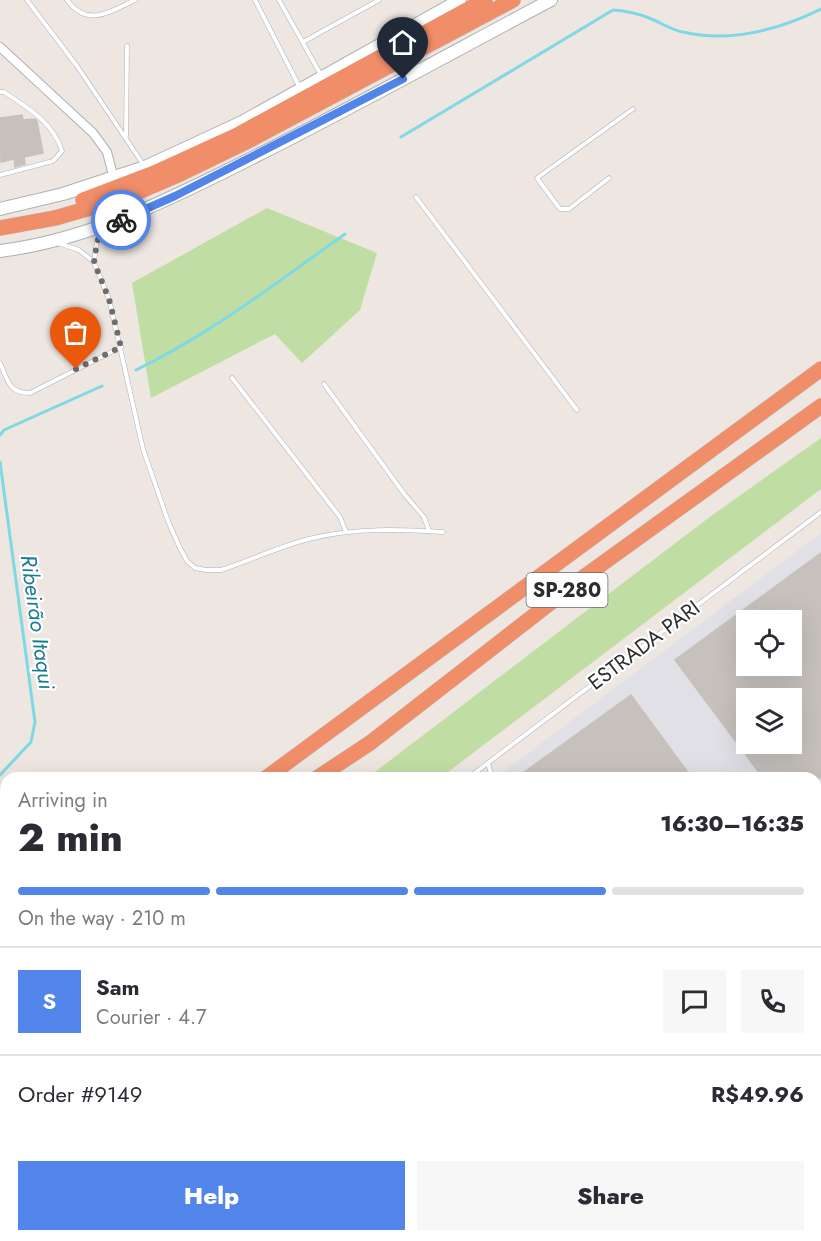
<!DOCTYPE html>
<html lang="en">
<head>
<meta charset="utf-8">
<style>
  :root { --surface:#fff; --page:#f7f7f7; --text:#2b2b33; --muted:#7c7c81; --line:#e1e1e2; --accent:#5185ea }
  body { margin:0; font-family:Jost,sans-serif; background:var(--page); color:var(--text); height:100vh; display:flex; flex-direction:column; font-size:22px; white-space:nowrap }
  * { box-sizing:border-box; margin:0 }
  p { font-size:20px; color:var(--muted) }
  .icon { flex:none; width:33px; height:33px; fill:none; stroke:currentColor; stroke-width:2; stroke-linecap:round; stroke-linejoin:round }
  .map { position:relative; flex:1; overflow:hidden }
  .details { position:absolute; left:0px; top:772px; width:822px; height:470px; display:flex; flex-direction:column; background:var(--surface); border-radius:18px 18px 0 0; box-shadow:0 6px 24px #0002 }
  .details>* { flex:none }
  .buttons { position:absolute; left:736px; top:610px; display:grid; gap:12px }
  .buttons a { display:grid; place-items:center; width:66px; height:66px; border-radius:0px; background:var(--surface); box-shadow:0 6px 24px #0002; font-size:30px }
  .pin { position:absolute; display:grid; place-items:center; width:51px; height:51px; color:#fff; margin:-62px -26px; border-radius:50% 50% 50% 0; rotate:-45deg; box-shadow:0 0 6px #0007 }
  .pin .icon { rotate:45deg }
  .courier { position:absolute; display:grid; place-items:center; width:60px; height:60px; margin:-30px; border:4px solid #5185ea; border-radius:50%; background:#fff; color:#222; box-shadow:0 2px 8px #0007 }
  .head em { font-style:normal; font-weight:800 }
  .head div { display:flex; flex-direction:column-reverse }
  .head { display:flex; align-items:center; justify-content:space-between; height:102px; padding:0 18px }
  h1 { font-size:39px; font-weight:800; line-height:45px }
  .bar { display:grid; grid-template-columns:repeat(4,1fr); gap:9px 6px; align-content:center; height:72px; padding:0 18px }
  .bar i { height:8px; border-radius:4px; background:var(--line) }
  .bar .active { background:var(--accent) }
  .bar p { grid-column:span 4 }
  .line { display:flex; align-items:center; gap:15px; padding:0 18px; border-top:2px solid var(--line) }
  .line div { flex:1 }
  .round { display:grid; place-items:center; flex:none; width:63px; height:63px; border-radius:0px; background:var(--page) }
  .action { display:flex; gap:12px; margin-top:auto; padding:12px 18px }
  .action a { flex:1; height:69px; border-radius:0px; background:var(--accent); color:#fff; font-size:24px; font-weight:800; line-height:69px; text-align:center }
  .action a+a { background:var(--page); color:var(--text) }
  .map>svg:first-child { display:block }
  .industrial { fill:#e1e0e6; fill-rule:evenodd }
  .green { fill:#c0dea3 }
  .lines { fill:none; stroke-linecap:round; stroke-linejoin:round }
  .stream { stroke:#7ed9e4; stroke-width:3 }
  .river { stroke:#7ed9e4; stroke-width:18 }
  .building { fill:#c6c1bc; stroke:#c8c1ba; stroke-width:1.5; fill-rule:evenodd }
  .lane-casing { stroke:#adb1b8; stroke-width:5 }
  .street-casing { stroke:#adb1b8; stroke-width:10 }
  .secondary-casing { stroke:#adb1b8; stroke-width:14 }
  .highway-casing { stroke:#c4c4c4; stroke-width:16 }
  .lane { stroke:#fff; stroke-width:4 }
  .street { stroke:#fff; stroke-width:8 }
  .secondary { stroke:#fff; stroke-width:12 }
  .highway { stroke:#f08e69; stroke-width:15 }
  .done { stroke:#706e6c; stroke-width:6; stroke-dasharray:0 10.8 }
  .route { stroke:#5185ea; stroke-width:8 }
  .labels { text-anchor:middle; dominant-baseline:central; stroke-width:4.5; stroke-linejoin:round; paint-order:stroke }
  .shield { fill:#fff; stroke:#6c6c6c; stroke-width:1.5 }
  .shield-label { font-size:20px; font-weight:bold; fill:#2d2d2d }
  .street-label { font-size:21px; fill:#2d2d2d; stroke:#fff }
  .water-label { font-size:22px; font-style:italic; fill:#1a7c93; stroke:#fff }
</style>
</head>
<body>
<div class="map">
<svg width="821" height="1241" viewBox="0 0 821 1241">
  <rect width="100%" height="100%" fill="#ede6e1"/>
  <path class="industrial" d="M821 533V1068L816 1069V778H495ZM747 621H792V666H747ZM747 699H792V744H747Z"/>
  <g class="green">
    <polygon points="267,208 377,253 360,310 302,363 275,334 151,398 132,283"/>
    <polygon points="821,438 821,489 440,778 367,778 711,516"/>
    <polygon points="6,1070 6,1236 296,1236 301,1241 0,1241 0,1071"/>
  </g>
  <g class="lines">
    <g class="stream">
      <path d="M401 137 613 10C626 11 637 13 649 18 660 22 671 30 683 32 730 43 778 30 821 9"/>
      <path d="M136 370C211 334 277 282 345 234"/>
      <polyline points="0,435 4,430 102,386"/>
      <polyline points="0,462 35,722 31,742 0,775"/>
    </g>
    <polyline class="river" points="0,804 6,817"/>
  </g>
  <g class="building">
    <polygon points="22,115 23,120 35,119 37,121 43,153 24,157 25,164 15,167 14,159 1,162 0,118"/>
    <path d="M821 553V778H763L675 660ZM747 621H792V666H747ZM747 699H792V744H747Z"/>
    <polygon points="631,695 692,778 516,778"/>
  </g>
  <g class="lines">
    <defs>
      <g id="lane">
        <polyline points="27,0 77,66 143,164"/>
        <path d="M67 0C88 28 109 12 135 0"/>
        <polyline points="255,0 300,88"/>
        <polyline points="279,0 321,75"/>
        <polyline points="303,42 379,0"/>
        <path d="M0 92H4C28 108 53 122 62 151L53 161 0 175"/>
        <polyline points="126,136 127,46"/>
        <polyline points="609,178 569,209 560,209 537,178 633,109"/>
        <polyline points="416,197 577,410"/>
        <path d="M58 243 79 250 94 262 109 299 143 449 168 521 179 546 187 561 195 568 206 570H221C252 560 282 545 313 538 356 528 399 529 443 532"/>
        <polyline points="94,261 97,242 104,228"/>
        <path d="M0 363C8 380 8 393 30 393L121 347"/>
        <polyline points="232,378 340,517 346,532"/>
        <polyline points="324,384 405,495 424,517 429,531"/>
        <polyline points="488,763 492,778"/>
        <polyline points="468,778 821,512"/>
        <polyline points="816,1058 821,1051"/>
      </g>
      <g id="street">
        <polyline points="0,47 93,133 107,152 114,179"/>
        <polyline points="816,1086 821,1086"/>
      </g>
      <g id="secondary">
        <polyline points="0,209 63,194 145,167 242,122 460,0"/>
        <path d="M0 251C95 239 178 195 262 153 359 104 455 51 551 0"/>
      </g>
      <g id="highway">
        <polyline points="83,200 154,173 237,135 485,0"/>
        <polyline points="0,228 55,218 122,199 180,174 252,139 513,0"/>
        <polyline points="266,778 821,369"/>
        <polyline points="317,778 370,743 581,579 821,406"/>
        <polyline points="0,922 6,921"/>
        <polyline points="0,975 6,971"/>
        <polyline points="0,1007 6,1003"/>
        <polyline points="0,1040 6,1038"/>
      </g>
    </defs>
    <use href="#lane" class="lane-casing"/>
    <use href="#street" class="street-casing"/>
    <use href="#secondary" class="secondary-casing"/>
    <use href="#highway" class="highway-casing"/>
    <use href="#lane" class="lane"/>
    <use href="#street" class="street"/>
    <use href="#secondary" class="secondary"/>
    <use href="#highway" class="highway"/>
  </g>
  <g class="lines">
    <polyline class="done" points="76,369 121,347 109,299 94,262 97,242 104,227 121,220"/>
    <polyline class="route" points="121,220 175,196 403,79"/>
  </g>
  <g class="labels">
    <rect class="shield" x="526.5" y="573" width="81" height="34" rx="4.5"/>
    <g class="shield-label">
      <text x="567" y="590">SP-280</text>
    </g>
    <g class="street-label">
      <text transform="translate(644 645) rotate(-37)">ESTRADA PARI</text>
    </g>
    <g class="water-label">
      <text transform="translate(38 622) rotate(82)">Ribeirão Itaqui</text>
    </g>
  </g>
</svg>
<div class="buttons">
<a><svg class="icon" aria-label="locate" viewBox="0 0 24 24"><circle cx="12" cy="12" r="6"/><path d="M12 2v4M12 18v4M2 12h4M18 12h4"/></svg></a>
<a><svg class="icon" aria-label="layers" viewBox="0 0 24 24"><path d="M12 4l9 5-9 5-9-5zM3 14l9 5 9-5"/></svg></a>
</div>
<div class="pin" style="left:76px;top:369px;background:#ea580c"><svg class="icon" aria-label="bag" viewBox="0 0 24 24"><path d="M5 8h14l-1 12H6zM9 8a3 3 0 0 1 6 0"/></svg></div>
<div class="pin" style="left:403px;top:79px;background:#1f2937"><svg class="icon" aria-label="home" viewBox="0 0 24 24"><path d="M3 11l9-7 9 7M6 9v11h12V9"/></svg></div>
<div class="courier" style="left:121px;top:220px"><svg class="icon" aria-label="bike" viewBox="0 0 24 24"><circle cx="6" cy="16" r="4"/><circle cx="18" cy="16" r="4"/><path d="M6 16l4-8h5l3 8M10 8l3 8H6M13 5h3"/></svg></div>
<section class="details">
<div class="head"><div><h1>2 min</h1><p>Arriving in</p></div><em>16:30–16:35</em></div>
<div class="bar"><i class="active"></i><i class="active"></i><i class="active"></i><i></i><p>On the way · 210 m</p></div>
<div class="line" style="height:108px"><b class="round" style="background:var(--accent);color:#fff">S</b><div><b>Sam</b><p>Courier · 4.7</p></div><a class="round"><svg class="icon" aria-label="chat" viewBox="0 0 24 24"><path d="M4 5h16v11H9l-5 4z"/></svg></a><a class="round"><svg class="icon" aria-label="phone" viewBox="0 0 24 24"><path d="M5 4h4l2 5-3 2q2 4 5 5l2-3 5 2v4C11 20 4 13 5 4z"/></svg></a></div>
<div class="line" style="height:78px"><div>Order #9149</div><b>R$49.96</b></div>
<div class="action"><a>Help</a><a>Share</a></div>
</section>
</div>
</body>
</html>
